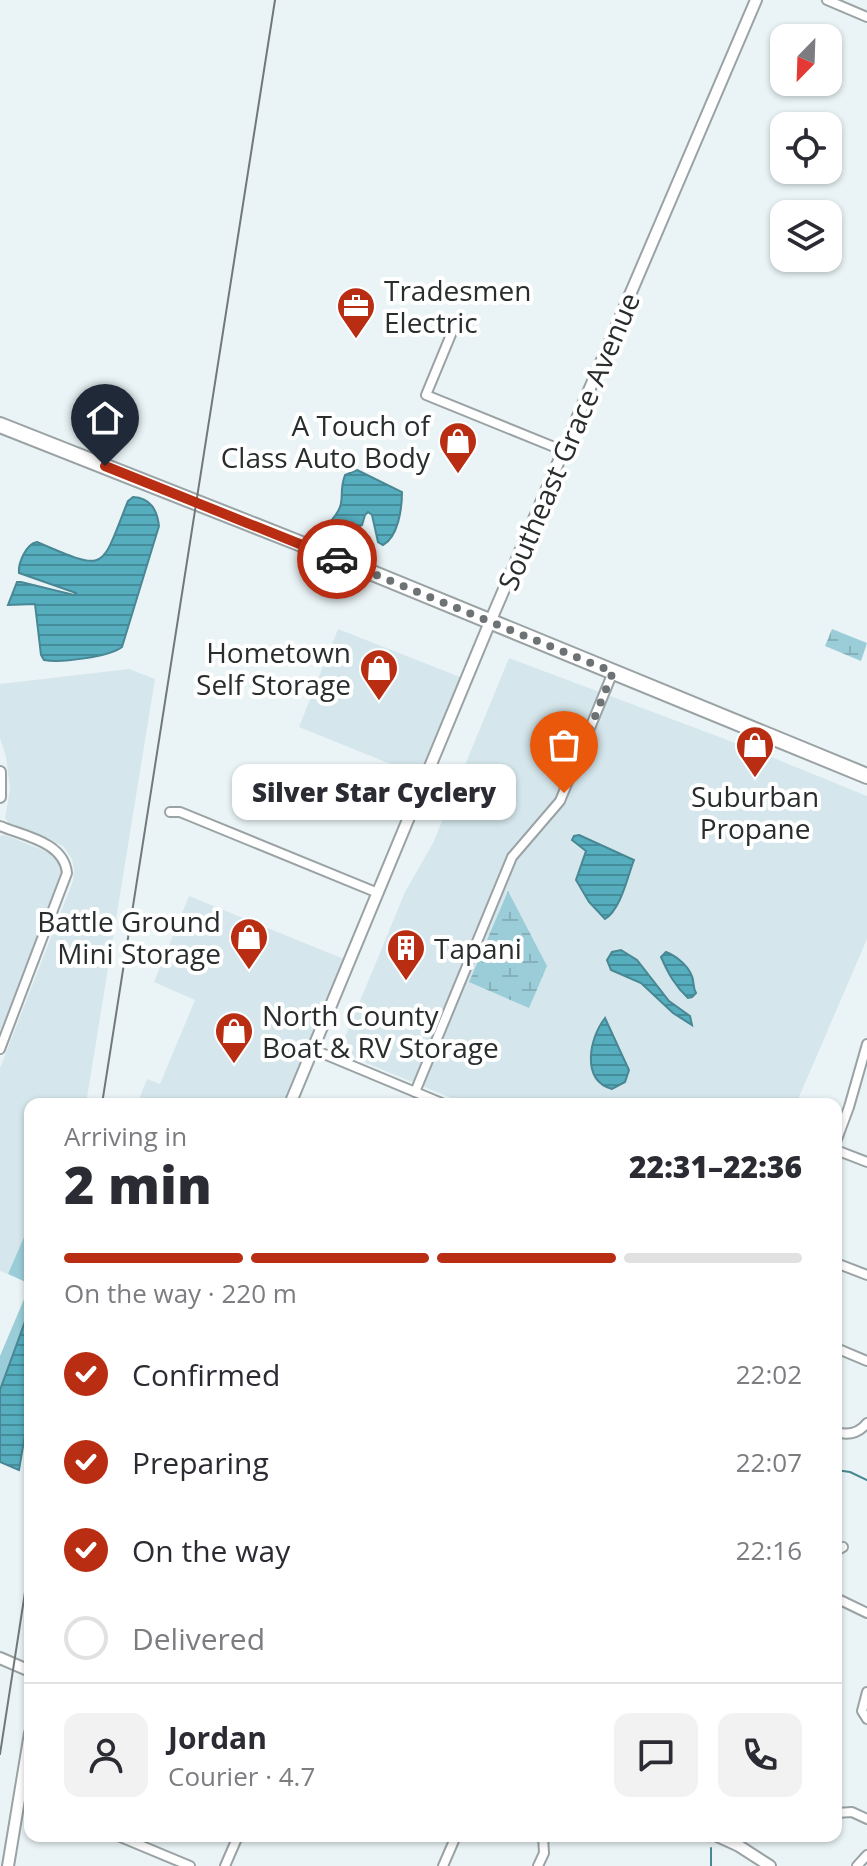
<!DOCTYPE html>
<html lang="en">
<head>
<meta charset="utf-8">
<style>
  :root { --surface:#fff; --page:#f2f2f3; --text:#2b2b33; --muted:#7c7c81; --line:#e1e1e2; --accent:#b92e13 }
  body { margin:0; font-family:"Open Sans",sans-serif; background:var(--page); color:var(--text); height:100vh; display:flex; flex-direction:column; font-size:30px; white-space:nowrap }
  * { box-sizing:border-box; margin:0 }
  p { font-size:26px; color:var(--muted) }
  .icon { flex:none; width:44px; height:44px; fill:none; stroke:currentColor; stroke-width:2; stroke-linecap:round; stroke-linejoin:round }
  .map { position:relative; flex:1; overflow:hidden }
  .side { position:absolute; left:24px; top:1098px; width:818px; height:744px; display:flex; flex-direction:column; background:var(--surface); border-radius:16px; box-shadow:0 2px 6px #0004 }
  .side>* { flex:none }
  .needle { width:52px; rotate:203deg }
  .fabs { position:absolute; left:770px; top:24px; display:grid; gap:16px }
  .fabs a { display:grid; place-items:center; width:72px; height:72px; border-radius:16px; background:var(--surface); box-shadow:0 2px 6px #0004; font-size:40px }
  .pin { position:absolute; display:grid; place-items:center; width:68px; height:68px; color:#fff; margin:-82px -34px; border-radius:50% 50% 50% 0; rotate:-45deg; box-shadow:0 0 8px #0007 }
  .pin .icon { rotate:45deg }
  .courier { position:absolute; display:grid; place-items:center; width:80px; height:80px; margin:-40px; border:6px solid #b92e13; border-radius:50%; background:#fff; color:#222; box-shadow:0 2px 10px #0007 }
  .bubble { position:absolute; height:56px; border-radius:16px; background:var(--surface); box-shadow:0 2px 6px #0004; font-size:26px; font-weight:800; line-height:56px; text-align:center }
  .overview em { font-style:normal; font-weight:800 }
  .overview div { display:flex; flex-direction:column-reverse }
  .overview { display:flex; align-items:center; justify-content:space-between; height:136px; padding:0 40px }
  h1 { font-size:52px; font-weight:800; line-height:60px }
  .bar { display:grid; grid-template-columns:repeat(4,1fr); gap:12px 8px; align-content:center; height:96px; padding:0 40px }
  .bar i { height:10px; border-radius:6px; background:var(--line) }
  .bar .selected { background:var(--accent) }
  .bar p { grid-column:span 4 }
  .line { display:flex; align-items:center; gap:20px; padding:0 40px; border-top:2px solid var(--line) }
  .line div { flex:1 }
  .round { display:grid; place-items:center; flex:none; width:84px; height:84px; border-radius:16px; background:var(--page) }
  ol { padding:0 40px; list-style:none }
  li { display:flex; align-items:center; gap:24px; height:88px }
  li p { margin-inline-start:auto }
  li .icon { padding:8px; border-radius:50%; background:var(--accent); color:#fff; stroke-width:4 }
  li:last-child { color:var(--muted) }
  li i { width:44px; height:44px; border:4px solid var(--line); border-radius:50% }
  .map>svg:first-child { display:block }
  .built { fill:#d5e7ec }
  .grass { fill:#9acdd8 }
  .wetland { fill:url(#wetland-marsh) }
  .park { fill:url(#park-tufts) }
  .water { fill:url(#water-rules); stroke:#488793; stroke-width:2 }
  .lines { fill:none; stroke-linecap:round; stroke-linejoin:round }
  .stream { stroke:#488793; stroke-width:2 }
  .minor-casing { stroke:#9aa2a4; stroke-width:12 }
  .tertiary-casing { stroke:#9aa2a4; stroke-width:14 }
  .primary-casing { stroke:#9aa2a4; stroke-width:18 }
  .minor { stroke:#fff; stroke-width:8 }
  .tertiary { stroke:#fff; stroke-width:10 }
  .primary { stroke:#fff; stroke-width:14 }
  .rail { stroke:#72787a; stroke-width:2 }
  .done { stroke:#6d7374; stroke-width:8; stroke-dasharray:0 14.4 }
  .route { stroke:#b92e13; stroke-width:10 }
  .labels { text-anchor:middle; dominant-baseline:central; stroke-width:8; stroke-linejoin:round; paint-order:stroke }
  .poi-label { font-size:28px; fill:#292d2e; stroke:#fff; text-anchor:start }
  .street-label { font-size:28px; fill:#292d2e; stroke:#fff }
</style>
</head>
<body>
<div class="map">
<svg width="867" height="1866" viewBox="0 0 867 1866">
  <defs>
    <pattern id="wetland-marsh" width="20" height="14" patternUnits="userSpaceOnUse" patternTransform="scale(2)"><rect width="20" height="14" fill="#9acdd8"/><path d="M1 5h8M5 5V1M11 12h8M15 12V8" fill="none" stroke="#85b0ba"/></pattern>
    <pattern id="park-tufts" width="24" height="20" patternUnits="userSpaceOnUse" patternTransform="scale(2)"><rect width="24" height="20" fill="#9acdd8"/><path d="M3 7l-1-3M5 7V3M7 7l1-3M15 17l-1-3M17 17v-4M19 17l1-3" fill="none" stroke="#85b0ba"/></pattern>
    <pattern id="water-rules" width="6" height="5" patternUnits="userSpaceOnUse" patternTransform="scale(2)"><rect width="6" height="5" fill="#55adbe"/><path d="M0 2.5h6" fill="none" stroke="#468d9b"/></pattern>
  </defs>
  <rect width="100%" height="100%" fill="#eaf4f6"/>
  <g class="built">
    <polygon points="338,629 460,677 420,776 299,727"/>
    <polygon points="509,658 754,750 867,796 867,939 796,1104 466,1104 339,1052 405,892 433,843"/>
    <polygon points="129,669 155,679 86,1104 30,1104 30,1223 8,1274 0,1271 0,1068 73,881 74,870 72,859 63,846 10,824 5,818 10,789 6,757 0,738 0,684"/>
    <polygon points="5,835 53,854 59,861 62,872 0,1032 0,836"/>
    <polygon points="189,896 344,959 282,1104 137,1104 147,1079 160,1084 195,1000 154,982"/>
  </g>
  <polygon class="grass" points="30,1285 30,1308 0,1390 0,1356"/>
  <g class="wetland">
    <polygon points="832,629 867,643 861,661 825,646"/>
    <polygon points="508,891 547,966 529,1008 469,982"/>
  </g>
  <polygon class="park" points="30,1223 30,1284 8,1274"/>
  <g class="water">
    <path d="M357 470 402 492C402 509 398 537 383 545L378 542 372 515 368 512 365 515 362 525C348 532 342 531 330 522 349 501 337 496 345 475Z"/>
    <path d="M133 497C151 498 157 510 159 526L122 647C109 657 61 663 44 660L41 655 35 604 8 605 17 582H21L74 595 76 593 19 573C18 563 26 544 37 542 109 573 100 570 128 501Z"/>
    <path d="M579 835 634 860C627 878 621 909 605 919L589 902 576 880 586 851 572 840 574 836Z"/>
    <polygon points="621,950 637,960 669,1001 690,1016 692,1025 673,1013 641,983 611,970 607,960 612,952"/>
    <path d="M666 952C675 955 687 965 691 974 695 981 692 986 696 993L692 997 688 998C675 986 668 973 661 957Z"/>
    <path d="M605 1018 629 1070 625 1082 612 1089C580 1080 590 1037 605 1018Z"/>
    <polygon points="30,1308 30,1405 19,1470 0,1462 0,1390"/>
  </g>
  <g class="lines">
    <g class="stream">
      <polyline points="836,1470 850,1472 867,1480"/>
      <polyline points="711,1866 711,1848"/>
    </g>
    <defs>
      <g id="minor">
        <polyline points="827,0 867,17"/>
        <polyline points="457,320 426,395 564,451"/>
        <polyline points="170,812 180,812 378,893"/>
        <path d="M0 826C24 836 64 842 67 873L0 1049"/>
        <polyline points="312,1049 444,1104"/>
        <polyline points="415,1092 512,857 560,801 613,672"/>
        <polyline points="836,1142 849,1107 867,1044"/>
        <polyline points="836,1150 867,1162"/>
        <polyline points="836,1263 867,1275"/>
        <polyline points="836,1348 867,1361"/>
        <path d="M836 1432C849 1436 859 1433 867 1423"/>
        <polyline points="836,1551 843,1547"/>
        <polyline points="836,1598 867,1613"/>
        <polyline points="867,1692 862,1711 867,1719"/>
        <polyline points="836,1813 852,1812 867,1819"/>
        <polyline points="118,1836 190,1866"/>
        <polyline points="225,1866 238,1836"/>
        <polyline points="443,1866 456,1836"/>
        <polyline points="538,1866 544,1853 543,1836"/>
        <polyline points="857,1866 867,1855"/>
      </g>
      <g id="tertiary">
        <polyline points="0,772 0,797"/>
        <polyline points="290,1104 490,622 756,0"/>
        <polyline points="0,1658 30,1671"/>
        <polyline points="717,1836 739,1846 770,1866"/>
        <polyline points="8,1866 30,1733"/>
      </g>
      <polyline id="primary" points="0,425 309,547 867,776"/>
    </defs>
    <use href="#minor" class="minor-casing"/>
    <use href="#tertiary" class="tertiary-casing"/>
    <use href="#primary" class="primary-casing"/>
    <use href="#minor" class="minor"/>
    <use href="#tertiary" class="tertiary"/>
    <use href="#primary" class="primary"/>
    <g class="rail">
      <polyline points="102,1104 275,0"/>
      <polyline points="0,1754 30,1560"/>
    </g>
  </g>
  <g class="lines">
    <polyline class="done" points="337,559 613,672 564,793"/>
    <polyline class="route" points="105,466 337,559"/>
  </g>
  <defs>
    <symbol id="office-pin" viewBox="-11 -11 22 30"><path d="M0 17L-7.5 6A9.5 9.5 0 1 1 7.5 6Z" fill="#b92e13" stroke="#fff"/><path d="M-6-3h4V-5.5h4V-3h4V5H-6ZM-1-4.5V-3h2v-1.5ZM-6 0V1H6V0Z" fill="#fff"/></symbol>
    <symbol id="shop-pin" viewBox="-11 -11 22 30"><path d="M0 17L-7.5 6A9.5 9.5 0 1 1 7.5 6Z" fill="#b92e13" stroke="#fff"/><path d="M-5-2.5h2.3a2.7 3.5 0 0 1 5.4 0H5L5.5 6h-11ZM-1.5-2.5h3a1.5 2.3 0 0 0-3 0Z" fill="#fff"/></symbol>
    <symbol id="building-pin" viewBox="-11 -11 22 30"><path d="M0 17L-7.5 6A9.5 9.5 0 1 1 7.5 6Z" fill="#b92e13" stroke="#fff"/><path d="M-4-6H4V6H1V3H-1V6H-4ZM-2.5-4.3h1.7v1.8h-1.7ZM.8-4.3h1.7v1.8H.8ZM-2.5-1h1.7V.8h-1.7ZM.8-1h1.7V.8H.8Z" fill="#fff"/></symbol>
  </defs>
  <g fill-rule="evenodd">
    <use href="#office-pin" x="334" y="284" width="44" height="60"/>
    <use href="#shop-pin" x="436" y="419" width="44" height="60"/>
    <use href="#shop-pin" x="357" y="646" width="44" height="60"/>
    <use href="#shop-pin" x="733" y="723" width="44" height="60"/>
    <use href="#shop-pin" x="227" y="915" width="44" height="60"/>
    <use href="#building-pin" x="384" y="926" width="44" height="60"/>
    <use href="#shop-pin" x="212" y="1009" width="44" height="60"/>
  </g>
  <g class="labels">
    <g class="poi-label">
      <text x="384" y="290">Tradesmen<tspan x="384" dy="32">Electric</tspan></text>
      <text x="430" y="425" text-anchor="end">A Touch of<tspan x="430" dy="32">Class Auto Body</tspan></text>
      <text x="351" y="652" text-anchor="end">Hometown<tspan x="351" dy="32">Self Storage</tspan></text>
      <text x="755" y="796" text-anchor="middle">Suburban<tspan x="755" dy="32">Propane</tspan></text>
      <text x="221" y="921" text-anchor="end">Battle Ground<tspan x="221" dy="32">Mini Storage</tspan></text>
      <text x="434" y="948">Tapani</text>
      <text x="262" y="1015">North County<tspan x="262" dy="32">Boat &amp; RV Storage</tspan></text>
    </g>
    <g class="street-label">
      <text transform="translate(568 441) rotate(-67)">Southeast Grace Avenue</text>
    </g>
  </g>
</svg>
<div class="fabs">
<a><svg class="needle" viewBox="-14 -14 28 28"><path d="M0-13l5 13h-10z" fill="#e53935"/><path d="M0 13l5-13h-10z" fill="#7c7c81"/></svg></a>
<a><svg class="icon" aria-label="locate" viewBox="0 0 24 24"><circle cx="12" cy="12" r="6"/><path d="M12 2v4M12 18v4M2 12h4M18 12h4"/></svg></a>
<a><svg class="icon" aria-label="layers" viewBox="0 0 24 24"><path d="M12 4l9 5-9 5-9-5zM3 14l9 5 9-5"/></svg></a>
</div>
<div class="pin" style="left:564px;top:793px;background:#ea580c"><svg class="icon" aria-label="bag" viewBox="0 0 24 24"><path d="M5 8h14l-1 12H6zM9 8a3 3 0 0 1 6 0"/></svg></div>
<div class="pin" style="left:105px;top:466px;background:#1f2937"><svg class="icon" aria-label="home" viewBox="0 0 24 24"><path d="M3 11l9-7 9 7M6 9v11h12V9"/></svg></div>
<div class="courier" style="left:337px;top:559px"><svg class="icon" aria-label="car" viewBox="0 0 24 24"><path d="M5 17H2v-5l4-1 3-4h7l3 4 3 1v5h-3M9 17h6M6 11h13"/><circle cx="7" cy="17" r="2"/><circle cx="17" cy="17" r="2"/></svg></div>
<div class="bubble" style="left:232px;top:764px;width:284px">Silver Star Cyclery</div>
<section class="side">
<div class="overview"><div><h1>2 min</h1><p>Arriving in</p></div><em>22:31–22:36</em></div>
<div class="bar"><i class="selected"></i><i class="selected"></i><i class="selected"></i><i></i><p>On the way · 220 m</p></div>
<ol>
<li><svg class="icon" aria-label="check" viewBox="0 0 24 24"><path d="M5 12l5 5 9-10"/></svg>Confirmed<p>22:02</p></li>
<li><svg class="icon" aria-label="check" viewBox="0 0 24 24"><path d="M5 12l5 5 9-10"/></svg>Preparing<p>22:07</p></li>
<li><svg class="icon" aria-label="check" viewBox="0 0 24 24"><path d="M5 12l5 5 9-10"/></svg>On the way<p>22:16</p></li>
<li><i></i>Delivered</li>
</ol>
<div class="line" style="height:144px"><a class="round"><svg class="icon" aria-label="person" viewBox="0 0 24 24"><circle cx="12" cy="8" r="4"/><path d="M4 21q1-7 8-7t8 7"/></svg></a><div><b>Jordan</b><p>Courier · 4.7</p></div><a class="round"><svg class="icon" aria-label="chat" viewBox="0 0 24 24"><path d="M4 5h16v11H9l-5 4z"/></svg></a><a class="round"><svg class="icon" aria-label="phone" viewBox="0 0 24 24"><path d="M5 4h4l2 5-3 2q2 4 5 5l2-3 5 2v4C11 20 4 13 5 4z"/></svg></a></div>
</section>
</div>
</body>
</html>
